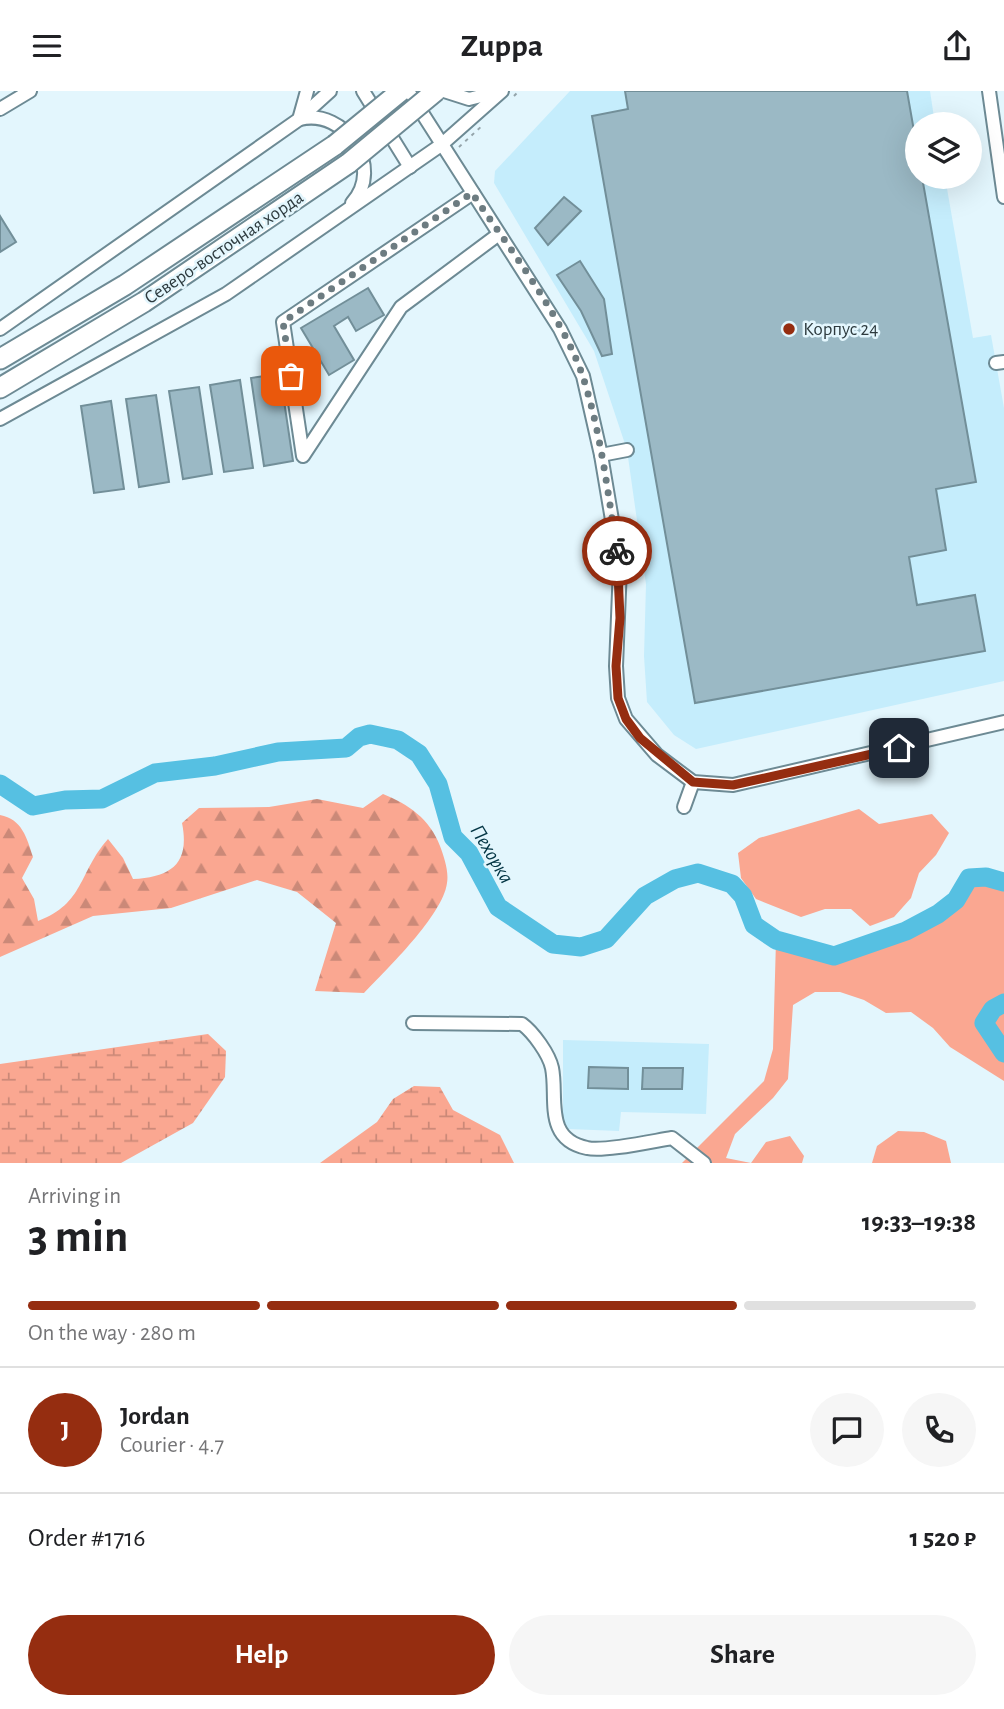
<!DOCTYPE html>
<html lang="en">
<head>
<meta charset="utf-8">
<style>
  :root { --surface:#fff; --page:#f6f6f6; --text:#202124; --muted:#757577; --line:#e0e0e0; --accent:#952d10 }
  body { margin:0; font-family:"Alegreya Sans",sans-serif; background:var(--page); color:var(--text); height:100vh; display:flex; flex-direction:column; font-size:26px; white-space:nowrap }
  * { box-sizing:border-box; margin:0 }
  p { font-size:23px; color:var(--muted) }
  .icon { flex:none; width:38px; height:38px; fill:none; stroke:currentColor; stroke-width:2; stroke-linecap:round; stroke-linejoin:round }
  .map { position:relative; height:1072px; overflow:hidden }
  .sheet { display:flex; flex-direction:column; background:var(--surface); flex:1 }
  .sheet>* { flex:none }
  .controls { position:absolute; left:905px; top:21px; display:grid; gap:14px }
  .controls a { display:grid; place-items:center; width:77px; height:77px; border-radius:50%; background:var(--surface); box-shadow:0 7px 28px #0002; font-size:35px }
  .pin { position:absolute; display:grid; place-items:center; width:60px; height:60px; color:#fff; margin:-30px; border-radius:14px; box-shadow:0 4px 10px #0006 }
  .courier { position:absolute; display:grid; place-items:center; width:70px; height:70px; margin:-35px; border:5px solid #952d10; border-radius:50%; background:#fff; color:#222; box-shadow:0 2px 9px #0007 }
  .headline em { font-style:normal; font-weight:700 }
  .headline div { display:flex; flex-direction:column-reverse }
  .headline { display:flex; align-items:center; justify-content:space-between; height:119px; padding:0 28px }
  h1 { font-size:46px; font-weight:700; line-height:52px }
  .bar { display:grid; grid-template-columns:repeat(4,1fr); gap:10px 7px; align-content:center; height:84px; padding:0 28px }
  .bar i { height:9px; border-radius:5px; background:var(--line) }
  .bar .on { background:var(--accent) }
  .bar p { grid-column:span 4 }
  .line { display:flex; align-items:center; gap:18px; padding:0 28px; border-top:2px solid var(--line) }
  .line div { flex:1 }
  .round { display:grid; place-items:center; flex:none; width:74px; height:74px; border-radius:37px; background:var(--page) }
  .action { display:flex; gap:14px; margin-top:auto; padding:14px 28px }
  .action a { flex:1; height:80px; border-radius:42px; background:var(--accent); color:#fff; font-size:28px; font-weight:700; line-height:80px; text-align:center }
  .action a+a { background:var(--page); color:var(--text) }
  header { display:flex; justify-content:space-between; align-items:center; height:91px; padding:0 28px; background:var(--surface); font-size:32px; font-weight:700 }
  .map>svg:first-child { display:block }
  .built { fill:#c5edfc }
  .green { fill:#faa791 }
  .forest { fill:url(#forest-firs) }
  .wetland { fill:url(#wetland-marsh) }
  .lines { fill:none; stroke-linecap:round; stroke-linejoin:round }
  .river { stroke:#56c0e2; stroke-width:19 }
  .building { fill:#9bb9c5; stroke:#728f99; stroke-width:2 }
  .minor-casing { stroke:#6d8a94; stroke-width:16 }
  .highway-casing { stroke:#6d8a94; stroke-width:23 }
  .path { stroke:#94a4aa; stroke-width:2; stroke-dasharray:3.5 5; stroke-linecap:butt }
  .minor { stroke:#fff; stroke-width:12 }
  .highway { stroke:#fff; stroke-width:19 }
  .highway-bridge-casing { stroke:#6d8a94; stroke-width:23; stroke-linecap:butt }
  .highway-bridge { stroke:#fff; stroke-width:19 }
  .done { stroke:#6d7c81; stroke-width:7; stroke-dasharray:0 12.6 }
  .route { stroke:#952d10; stroke-width:9 }
  .poi-dot { fill:#952d10; stroke:#e3f6fd; stroke-width:2.5 }
  .labels { text-anchor:middle; dominant-baseline:central; stroke-width:5; stroke-linejoin:round; paint-order:stroke }
  .street-label { font-size:19px; fill:#2d3a3e; stroke:#e3f6fd }
  .poi-label { font-size:19px; fill:#2d3a3e; stroke:#e3f6fd; text-anchor:start }
  .water-label { font-size:21px; font-style:italic; fill:#033544; stroke:#e3f6fd }
</style>
</head>
<body>
<header><svg class="icon" aria-label="menu" viewBox="0 0 24 24"><path d="M4 6h16M4 12h16M4 18h16"/></svg>Zuppa<svg class="icon" aria-label="share" viewBox="0 0 24 24"><path d="M12 15V3M7 8l5-5 5 5M5 13v7h14v-7"/></svg></header>
<div class="map">
<svg width="1004" height="1072" viewBox="0 0 1004 1072">
  <defs>
    <pattern id="forest-firs" width="22" height="20" patternUnits="userSpaceOnUse" patternTransform="scale(1.75)"><rect width="22" height="20" fill="#faa791"/><path d="M5 1l3.5 6h-7zM16 11l3.5 6h-7z" fill="#cb8978"/></pattern>
    <pattern id="wetland-marsh" width="20" height="14" patternUnits="userSpaceOnUse" patternTransform="scale(1.75)"><rect width="20" height="14" fill="#faa791"/><path d="M1 5h8M5 5V1M11 12h8M15 12V8" fill="none" stroke="#cb8978"/></pattern>
  </defs>
  <rect width="100%" height="100%" fill="#e3f6fd"/>
  <g class="built">
    <polygon points="570,0 930,0 935,33 917,33 917,86 945,86 973,247 991,244 1004,317 1004,590 696,658 674,644 647,611 644,565 646,493 627,359 594,260 494,92 495,80"/>
    <polygon points="563,949 709,953 706,1023 621,1021 619,1040 568,1038 563,1029"/>
  </g>
  <g class="green">
    <polygon points="859,718 879,733 932,723 949,742 936,764 919,782 911,807 894,826 870,835 851,818 825,818 801,826 756,808 741,787 738,762 759,747"/>
    <polygon points="986,786 1004,791 1004,990 950,956 933,937 911,921 886,922 864,909 840,901 815,901 793,914 788,988 773,1007 735,1043 726,1067 751,1072 766,1051 790,1045 804,1065 802,1072 682,1072 764,990 773,958 776,849 834,865 906,840 938,823 956,809 969,787"/>
    <polygon points="898,1040 924,1041 946,1050 951,1072 872,1072 877,1055"/>
  </g>
  <path class="forest" d="M383 703C408 713 430 728 440 755 444 766 449 780 447 792 443 824 387 878 364 902L315 900 336 832 297 801 257 789 171 817 93 825 0 866V724C22 728 27 747 33 766L22 787 34 808 38 830C85 812 78 782 108 748L123 767 133 788C172 786 190 772 182 732L199 717 269 716 317 708 363 717Z"/>
  <g class="wetland">
    <polygon points="208,943 226,960 225,986 193,1032 121,1072 0,1072 0,973"/>
    <polygon points="414,995 440,996 453,1019 500,1044 514,1072 320,1072 377,1031 393,1008"/>
  </g>
  <g class="lines">
    <g class="river">
      <polyline points="0,693 33,715 65,709 102,708 155,682 215,675 278,661 346,657 359,646 370,643 398,649 419,663 438,693 453,746 469,762 498,816 553,853 581,856 606,848 645,805 675,788 698,782 732,793 743,805 754,834 776,849 834,865 906,840 938,823 956,809 969,787 986,786 1004,791"/>
      <polyline points="1004,912 993,918 984,932 1004,962"/>
    </g>
  </g>
  <g class="building">
    <polygon points="625,0 907,0 917,57 917,86 922,86 976,391 936,398 946,459 909,466 917,514 975,504 985,560 695,612 592,25 628,18"/>
    <polygon points="564,106 581,120 548,154 535,137"/>
    <polygon points="0,125 16,151 0,161"/>
    <polygon points="580,170 604,208 612,263 602,265 581,220 557,184"/>
    <polygon points="368,197 384,224 356,240 348,226 334,235 354,269 329,284 301,237"/>
    <polygon points="280,283 293,370 264,375 251,287"/>
    <polygon points="240,289 253,377 224,381 210,294"/>
    <polygon points="199,296 212,383 183,388 169,300"/>
    <polygon points="156,304 169,391 139,396 126,308"/>
    <polygon points="111,310 124,398 94,402 81,315"/>
    <polygon points="589,976 628,977 628,998 588,997"/>
    <polygon points="643,977 683,977 682,998 642,998"/>
  </g>
  <g class="lines">
    <defs>
      <g id="minor">
        <polyline points="363,0 410,76"/>
        <polyline points="408,0 560,238 583,285 601,364 620,476 616,575 618,607 626,628 657,664 693,691 733,694 1004,631"/>
        <polyline points="444,0 469,8 497,1"/>
        <polyline points="989,0 1004,106"/>
        <polyline points="0,18 30,0"/>
        <polyline points="300,25 307,0"/>
        <path d="M300 28C345 17 385 76 352 112"/>
        <polyline points="473,102 283,231 303,365 401,216 499,143"/>
        <polyline points="0,238 298,29 330,0"/>
        <polyline points="996,272 1004,271"/>
        <polyline points="0,328 226,203 441,54 502,0"/>
        <polyline points="601,364 627,359"/>
        <polyline points="684,716 693,691"/>
        <path d="M413 932 522 933C533 941 549 963 552 977 558 1006 543 1048 587 1057 604 1061 653 1050 672 1047L704 1072"/>
      </g>
      <g id="highway">
        <polyline points="0,268 125,194 335,54"/>
        <polyline points="0,297 144,211 349,72"/>
      </g>
    </defs>
    <use href="#minor" class="minor-casing"/>
    <use href="#highway" class="highway-casing"/>
    <g class="path">
      <polyline points="514,5 519,0"/>
      <polyline points="459,56 484,33"/>
    </g>
    <use href="#minor" class="minor"/>
    <use href="#highway" class="highway"/>
    <defs>
      <g id="highway-bridge">
        <polyline points="335,54 401,0"/>
        <polyline points="349,72 436,0"/>
      </g>
    </defs>
    <use href="#highway-bridge" class="highway-bridge-casing"/>
    <use href="#highway-bridge" class="highway-bridge"/>
  </g>
  <g class="lines">
    <path class="done" d="M291 285 283 231 472 102C507 154 564 228 583 286 601 342 608 403 617 460"/>
    <polyline class="route" points="617,460 620,527 616,575 618,607 626,628 640,647 693,691 733,694 899,657"/>
  </g>
  <circle class="poi-dot" cx="789" cy="238" r="7"/>
  <g class="labels">
    <g class="street-label">
      <text transform="translate(224 157) rotate(-34)">Северо-восточная хорда</text>
    </g>
    <g class="poi-label">
      <text x="803" y="238">Корпус 24</text>
    </g>
    <g class="water-label">
      <text transform="translate(492 763) rotate(59)">Пехорка</text>
    </g>
  </g>
</svg>
<div class="controls">
<a><svg class="icon" aria-label="layers" viewBox="0 0 24 24"><path d="M12 4l9 5-9 5-9-5zM3 14l9 5 9-5"/></svg></a>
</div>
<div class="pin" style="left:291px;top:285px;background:#ea580c"><svg class="icon" aria-label="bag" viewBox="0 0 24 24"><path d="M5 8h14l-1 12H6zM9 8a3 3 0 0 1 6 0"/></svg></div>
<div class="pin" style="left:899px;top:657px;background:#1f2937"><svg class="icon" aria-label="home" viewBox="0 0 24 24"><path d="M3 11l9-7 9 7M6 9v11h12V9"/></svg></div>
<div class="courier" style="left:617px;top:460px"><svg class="icon" aria-label="bike" viewBox="0 0 24 24"><circle cx="6" cy="16" r="4"/><circle cx="18" cy="16" r="4"/><path d="M6 16l4-8h5l3 8M10 8l3 8H6M13 5h3"/></svg></div>
</div>
<section class="sheet">
<div class="headline"><div><h1>3 min</h1><p>Arriving in</p></div><em>19:33–19:38</em></div>
<div class="bar"><i class="on"></i><i class="on"></i><i class="on"></i><i></i><p>On the way · 280 m</p></div>
<div class="line" style="height:126px"><b class="round" style="background:var(--accent);color:#fff">J</b><div><b>Jordan</b><p>Courier · 4.7</p></div><a class="round"><svg class="icon" aria-label="chat" viewBox="0 0 24 24"><path d="M4 5h16v11H9l-5 4z"/></svg></a><a class="round"><svg class="icon" aria-label="phone" viewBox="0 0 24 24"><path d="M5 4h4l2 5-3 2q2 4 5 5l2-3 5 2v4C11 20 4 13 5 4z"/></svg></a></div>
<div class="line" style="height:91px"><div>Order #1716</div><b>1 520 ₽</b></div>
<div class="action"><a>Help</a><a>Share</a></div>
</section>
</body>
</html>
